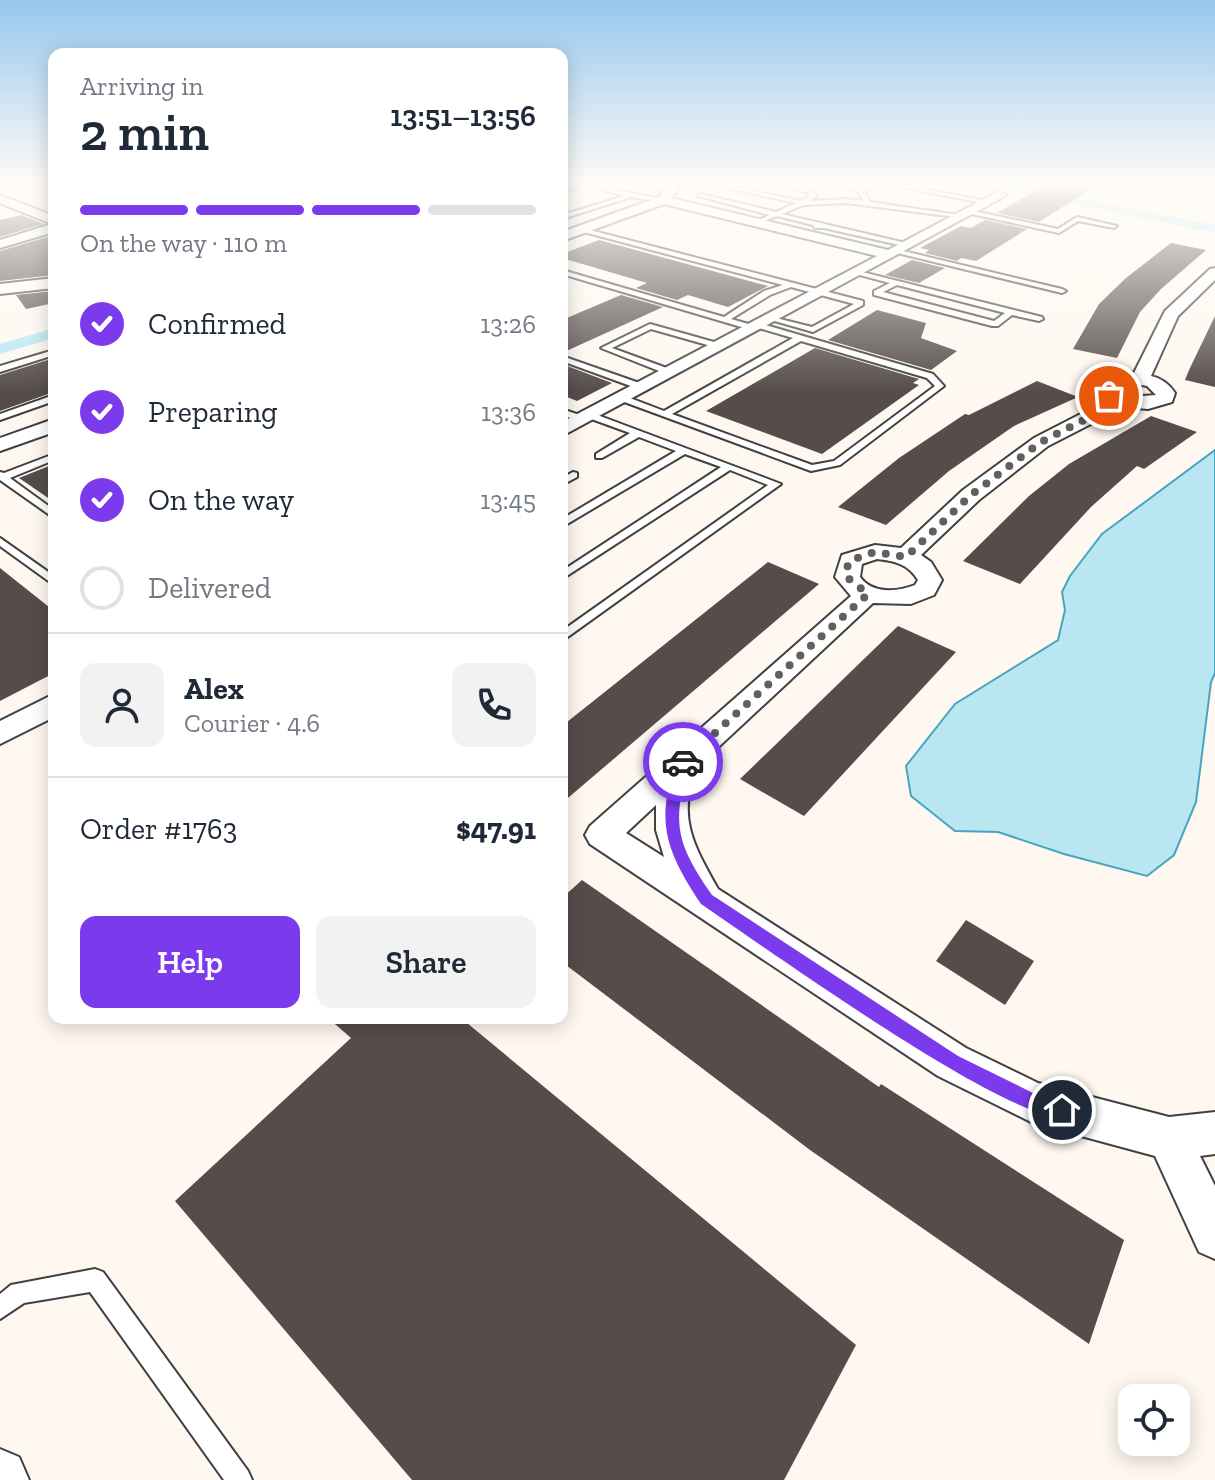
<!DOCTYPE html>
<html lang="en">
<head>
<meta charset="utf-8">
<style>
  :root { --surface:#fff; --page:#f2f2f3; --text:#1f2937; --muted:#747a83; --line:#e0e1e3; --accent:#7c3aed }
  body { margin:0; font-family:"Zilla Slab",serif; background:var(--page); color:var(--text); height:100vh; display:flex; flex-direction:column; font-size:30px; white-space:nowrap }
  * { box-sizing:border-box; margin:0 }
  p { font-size:26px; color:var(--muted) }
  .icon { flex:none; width:44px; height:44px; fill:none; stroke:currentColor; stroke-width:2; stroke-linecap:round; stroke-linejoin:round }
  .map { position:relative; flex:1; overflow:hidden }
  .side { position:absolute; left:48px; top:48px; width:520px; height:976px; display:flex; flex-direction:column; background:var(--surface); border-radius:16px; box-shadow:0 4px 20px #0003 }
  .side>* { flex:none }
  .tools { position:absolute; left:1118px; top:1384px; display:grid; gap:16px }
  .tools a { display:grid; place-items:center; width:72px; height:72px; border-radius:16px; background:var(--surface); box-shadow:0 4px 20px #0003; font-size:40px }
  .pin { position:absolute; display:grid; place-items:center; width:68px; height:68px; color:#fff; margin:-34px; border:4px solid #fff; border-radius:50%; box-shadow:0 2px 8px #0007 }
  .courier { position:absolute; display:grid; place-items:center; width:80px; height:80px; margin:-40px; border:6px solid #7c3aed; border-radius:50%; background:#fff; color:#222; box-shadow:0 2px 10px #0007 }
  .head em { font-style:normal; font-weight:600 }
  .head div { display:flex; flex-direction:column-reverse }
  .head { display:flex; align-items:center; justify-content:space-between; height:136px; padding:0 32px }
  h1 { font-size:52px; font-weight:600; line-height:60px }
  .bar { display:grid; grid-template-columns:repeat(4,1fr); gap:12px 8px; align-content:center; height:96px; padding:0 32px }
  .bar i { height:10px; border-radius:6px; background:var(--line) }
  .bar .on { background:var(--accent) }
  .bar p { grid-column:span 4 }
  .line { display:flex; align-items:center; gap:20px; padding:0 32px; border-top:2px solid var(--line) }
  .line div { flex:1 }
  .round { display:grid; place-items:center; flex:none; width:84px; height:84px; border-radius:16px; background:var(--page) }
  ol { padding:0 32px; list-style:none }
  li { display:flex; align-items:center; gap:24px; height:88px }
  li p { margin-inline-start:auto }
  li .icon { padding:8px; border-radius:50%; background:var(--accent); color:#fff; stroke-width:4 }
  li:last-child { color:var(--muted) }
  li i { width:44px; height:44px; border:4px solid var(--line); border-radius:50% }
  .button { display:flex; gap:16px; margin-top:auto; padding:16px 32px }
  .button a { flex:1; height:92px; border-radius:16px; background:var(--accent); color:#fff; font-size:32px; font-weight:600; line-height:92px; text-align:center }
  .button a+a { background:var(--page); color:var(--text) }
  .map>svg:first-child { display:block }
  .water { fill:#b9e6f1; stroke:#46a6c1; stroke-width:2 }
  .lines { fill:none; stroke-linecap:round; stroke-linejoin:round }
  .canal { fill:#b9e6f1; fill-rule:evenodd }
  .building { fill:#554d4b }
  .lane-casing { stroke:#414141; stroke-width:4 }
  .street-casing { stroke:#414141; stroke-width:4 }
  .lane { fill:#fff; fill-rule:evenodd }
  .street { fill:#fff; fill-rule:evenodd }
  .route { fill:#7c3aed }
  .done { stroke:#62605d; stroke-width:8; stroke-dasharray:0 14.4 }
</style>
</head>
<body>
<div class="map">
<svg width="1215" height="1480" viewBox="0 0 1215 1480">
  <rect width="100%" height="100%" fill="#fef8f0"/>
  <polygon class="water" points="1215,450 1215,673 1211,682 1196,802 1174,855 1147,876 1064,854 998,832 955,831 911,796 906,766 955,704 1058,640 1065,610 1062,592 1070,576 1102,534"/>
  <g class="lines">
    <g class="canal">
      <polygon points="981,185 1006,185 1215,225 1215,233"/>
      <polygon points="54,328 54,338 0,354 0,344"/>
    </g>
  </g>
  <g class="building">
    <polygon points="1045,185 1097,185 1039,222 997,213"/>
    <polygon points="22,215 43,224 0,237 0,220"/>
    <polygon points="985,220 1027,229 976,261 961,258 957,261 925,253 929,250 920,248 961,226 971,228"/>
    <polygon points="54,235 54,275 0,281 0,251"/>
    <polygon points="599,240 768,286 728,307 688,295 677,300 636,288 647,283 562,258 562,254"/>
    <polygon points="1171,243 1206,250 1161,289 1140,312 1117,358 1073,349 1099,304 1126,278"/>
    <polygon points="912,260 945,268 919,283 885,275"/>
    <polygon points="54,291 54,303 26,309 16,295"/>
    <polygon points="621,295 663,307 562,353 562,320"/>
    <polygon points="877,310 926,323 921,338 957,351 931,370 828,340"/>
    <polygon points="1215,316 1215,387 1185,380 1189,370"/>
    <polygon points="815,348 919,379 913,383 919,385 822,454 706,411"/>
    <polygon points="54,358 54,392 0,411 0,375"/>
    <polygon points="562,364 612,383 577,401 562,395"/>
    <polygon points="1037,381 1078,397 1014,426 949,471 886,525 838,507 899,458 965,414 969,415"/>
    <polygon points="1151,416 1197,432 1144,469 1137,466 1091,507 1020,584 963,561 1029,496 1069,464"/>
    <polygon points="54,464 54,502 19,478"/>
    <polygon points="768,562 819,584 562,803 562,726"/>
    <polygon points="0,568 54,611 54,673 0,701"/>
    <polygon points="898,626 956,652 804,816 740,779"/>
    <polygon points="582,880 879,1087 881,1084 1124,1240 1089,1344 810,1150 562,962 562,898"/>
    <polygon points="966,920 1034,961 1005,1005 936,961"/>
    <polygon points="328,1018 461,1018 856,1345 784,1480 412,1480 175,1201 351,1038"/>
  </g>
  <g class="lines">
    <defs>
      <g id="lane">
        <polygon points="576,185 593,185 666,200 663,202 631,197 562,219 562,215 625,196 584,185 567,192 564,190"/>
        <polygon points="649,185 659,185 674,190 671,192"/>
        <path d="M714 185H725L801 201 810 196 807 192 775 185C789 185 807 185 817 196L810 201 847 199 864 201 857 190 834 185 859 187 885 185 863 190 870 202 966 216 963 218 847 203 803 205 782 214 910 244 908 247 824 228H815L813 225 777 216 755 224V222L770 215 698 196 701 194 776 212 796 203Z"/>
        <polygon points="890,185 903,185 992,202 989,204"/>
        <polygon points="969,210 1058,229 1077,217 1117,226 1114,228 1078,221 1059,233 967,213"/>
        <path d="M582 228 863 301V305L813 332 764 318 768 316 812 327 854 304 791 287 770 295 731 319 752 325 759 323 933 374 944 386 840 465 811 471 619 400V396L622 395 664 411 793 338 755 327 748 329 562 274V270L724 317 764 291 783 285 580 231ZM801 341 927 378 935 386 834 461 812 465 672 414Z"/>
        <polygon points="895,249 1062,289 1066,291 1062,293 893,252"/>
        <path d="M854 270 1042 317 1043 319 1039 321 1012 315 998 326H992L874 295V291L890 283 852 273ZM897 285 1005 313 994 321 883 292Z"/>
        <polygon points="650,324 721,344 722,346 718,348 651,329 612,348 672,370 672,374 669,375 601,348"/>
        <polygon points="54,350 54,355 0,372 0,366"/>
        <polygon points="562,356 645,385 646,387 639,389 562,361"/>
        <polygon points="54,395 54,401 0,420 0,414"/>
        <polygon points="562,409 585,417 587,419 582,422 562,415"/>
        <polygon points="586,413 592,413 781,484 562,641 562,631 768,485 730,470 562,579 562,571 721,467 685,454 562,527 562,519 676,451 639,437 602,458 596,458 596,454 630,433 586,417"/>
        <polygon points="54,454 54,460 10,478 54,510 54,518 0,480 0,472 4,473"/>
        <polygon points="573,472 577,473 577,477 562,485 562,478"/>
        <polygon points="0,538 54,576 54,585 0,546"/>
        <polygon points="95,1269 103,1272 248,1471 252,1480 224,1480 90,1292 24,1303 0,1319 0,1294 11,1285"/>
      </g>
      <g id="street">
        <polygon points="668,185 680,186 671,198 888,250 997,192 1007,195 562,436 562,422 877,256 664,204 562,241 562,232 659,197"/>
        <polygon points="0,195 54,216 54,232 0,248 0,240 52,224 0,203"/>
        <path d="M1215 268V280L1178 316 1151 376C1161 378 1169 384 1175 393L1172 402 1148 409 1124 407 1048 446 979 500 921 555 931 562 942 580 934 595 911 604 873 603 697 767C676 817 694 846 718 889L966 1048 1038 1083 1169 1117 1215 1112V1154L1200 1156 1215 1186V1259L1199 1252 1155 1156 1033 1123 938 1076 590 844 585 835 590 826 851 596 835 577 842 555 875 545 901 548 963 490 1034 438 1106 401 1088 385C1101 368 1114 369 1134 373L1165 311 1210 269ZM1115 380 1147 386 1156 395 1129 397 1107 385ZM877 559C895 561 908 564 918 580L915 585C897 592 872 594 860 577L862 564ZM656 805V830L664 857 626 833Z"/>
        <polygon points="54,278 54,288 0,294 0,284"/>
        <polygon points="54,419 54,432 0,451 0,438"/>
        <polygon points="54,694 54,717 0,744 0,721"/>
        <polygon points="0,1449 19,1457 29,1480 0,1480"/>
      </g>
    </defs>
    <use href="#lane" class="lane-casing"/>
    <use href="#street" class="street-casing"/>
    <use href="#lane" class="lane"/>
    <use href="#street" class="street"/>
  </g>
  <linearGradient id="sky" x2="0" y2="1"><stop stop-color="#95c8ec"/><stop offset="0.47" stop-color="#fffcf8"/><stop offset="1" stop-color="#fffcf8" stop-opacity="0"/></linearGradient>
  <rect width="1215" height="392" fill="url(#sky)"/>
  <path class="route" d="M683 757 690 762C671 823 676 843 712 895L958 1056 1035 1094 1068 1103 1071 1110 1068 1116C1023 1134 752 938 701 904 673 861 655 829 672 777 674 769 675 761 683 757Z"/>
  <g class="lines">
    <polyline class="done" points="683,762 868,594 848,578 846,569 851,560 875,552 906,557 971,495 1041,442 1121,401 1109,396"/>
  </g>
</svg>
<div class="tools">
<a><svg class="icon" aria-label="locate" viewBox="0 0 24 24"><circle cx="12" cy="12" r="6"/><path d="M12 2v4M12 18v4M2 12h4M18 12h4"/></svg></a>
</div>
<div class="pin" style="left:1109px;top:396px;background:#ea580c"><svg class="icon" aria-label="bag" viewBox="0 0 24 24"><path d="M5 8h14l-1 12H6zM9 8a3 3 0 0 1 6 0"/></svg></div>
<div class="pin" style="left:1062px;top:1110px;background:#1f2937"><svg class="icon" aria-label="home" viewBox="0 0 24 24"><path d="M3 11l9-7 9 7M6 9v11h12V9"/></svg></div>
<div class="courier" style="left:683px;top:762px"><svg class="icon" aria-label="car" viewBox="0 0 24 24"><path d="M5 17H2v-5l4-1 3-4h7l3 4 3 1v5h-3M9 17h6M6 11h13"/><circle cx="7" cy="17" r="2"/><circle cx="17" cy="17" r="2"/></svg></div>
<section class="side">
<div class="head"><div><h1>2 min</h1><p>Arriving in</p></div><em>13:51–13:56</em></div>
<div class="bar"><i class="on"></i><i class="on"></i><i class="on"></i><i></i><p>On the way · 110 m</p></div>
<ol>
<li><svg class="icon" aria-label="check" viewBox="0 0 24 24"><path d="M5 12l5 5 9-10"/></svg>Confirmed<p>13:26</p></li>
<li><svg class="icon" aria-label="check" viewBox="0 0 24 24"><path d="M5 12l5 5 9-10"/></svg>Preparing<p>13:36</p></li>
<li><svg class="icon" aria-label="check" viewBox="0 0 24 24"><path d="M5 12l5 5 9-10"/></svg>On the way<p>13:45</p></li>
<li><i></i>Delivered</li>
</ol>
<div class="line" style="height:144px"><a class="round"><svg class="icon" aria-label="person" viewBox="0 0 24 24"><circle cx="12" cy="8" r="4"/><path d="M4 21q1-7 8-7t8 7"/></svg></a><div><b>Alex</b><p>Courier · 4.6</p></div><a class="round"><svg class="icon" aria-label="phone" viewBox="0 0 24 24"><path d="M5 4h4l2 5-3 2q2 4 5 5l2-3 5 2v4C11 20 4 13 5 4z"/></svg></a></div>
<div class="line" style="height:104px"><div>Order #1763</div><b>$47.91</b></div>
<div class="button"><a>Help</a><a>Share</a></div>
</section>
</div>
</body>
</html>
